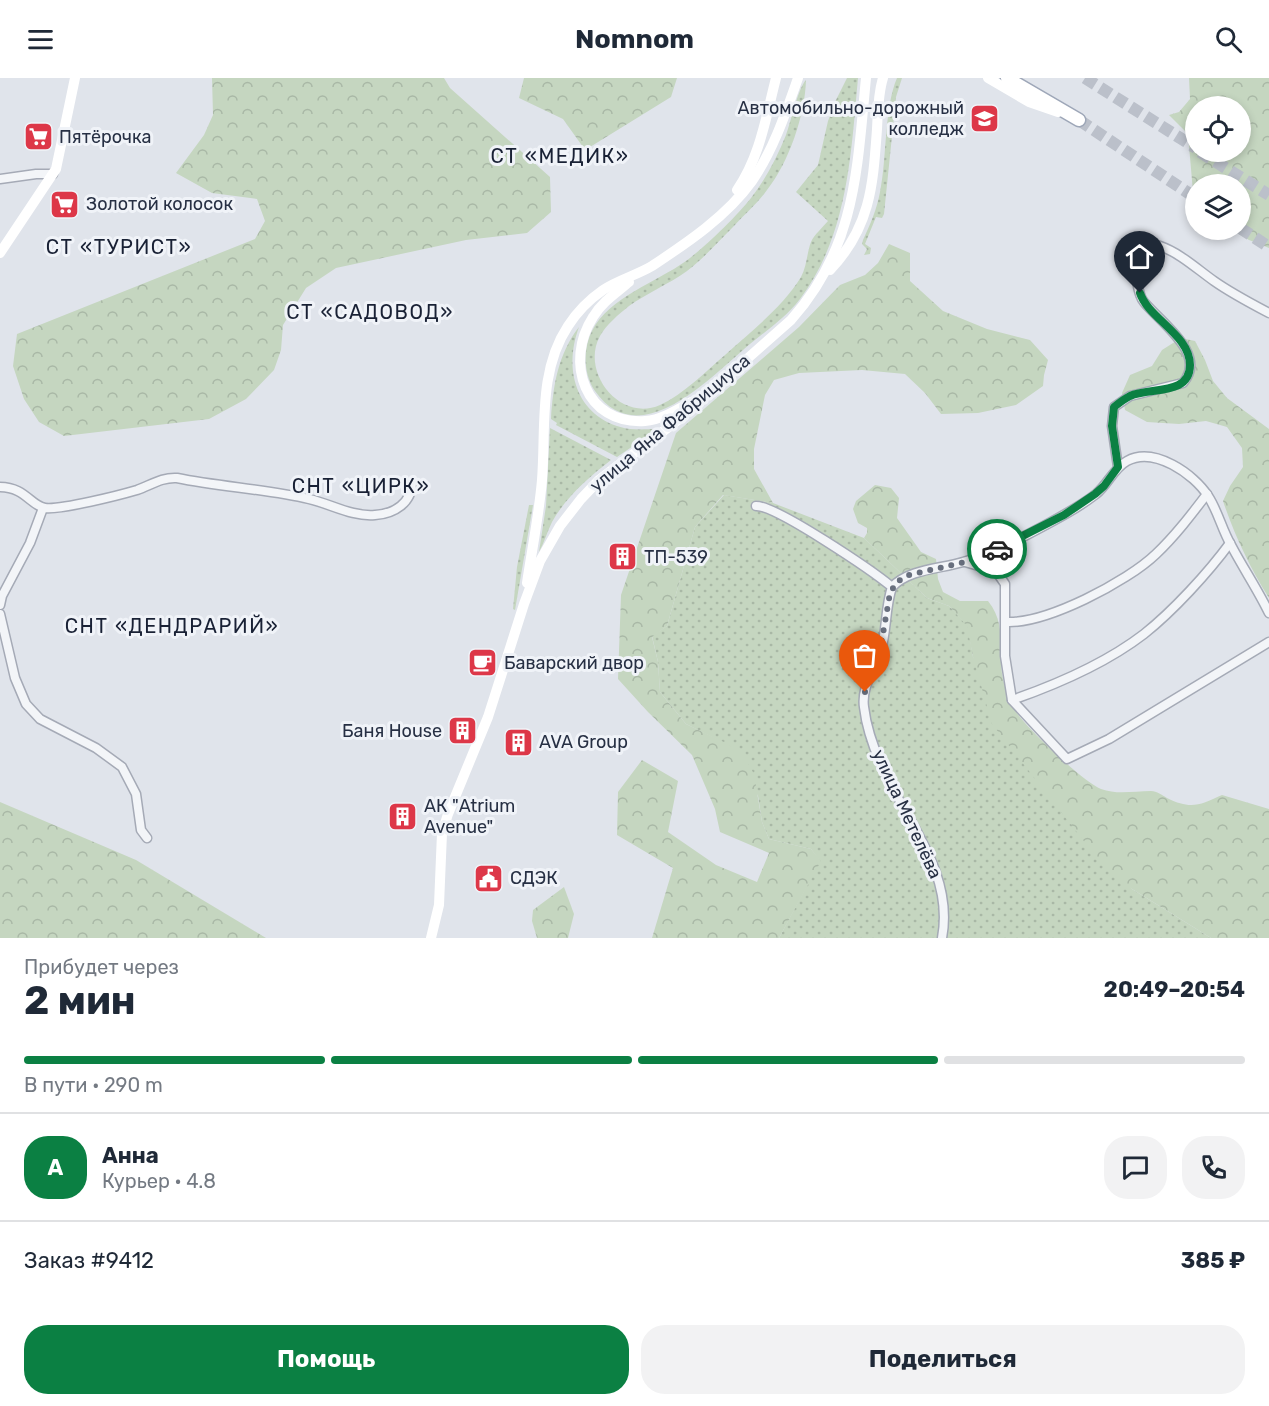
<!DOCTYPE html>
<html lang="ru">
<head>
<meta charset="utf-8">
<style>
  :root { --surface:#fff; --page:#f2f2f3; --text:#1f2937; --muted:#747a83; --line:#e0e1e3; --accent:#0b8043 }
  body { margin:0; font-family:Rubik,sans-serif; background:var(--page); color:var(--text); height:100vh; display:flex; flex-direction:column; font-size:22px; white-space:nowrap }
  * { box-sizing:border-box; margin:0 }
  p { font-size:20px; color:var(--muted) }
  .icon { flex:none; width:33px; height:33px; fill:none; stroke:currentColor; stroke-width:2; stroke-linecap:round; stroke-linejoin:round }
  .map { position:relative; height:860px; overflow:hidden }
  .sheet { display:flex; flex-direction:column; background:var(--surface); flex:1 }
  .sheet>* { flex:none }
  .fabs { position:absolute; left:1185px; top:18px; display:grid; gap:12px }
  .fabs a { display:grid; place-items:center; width:66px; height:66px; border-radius:50%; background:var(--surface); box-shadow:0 3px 9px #0003; font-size:30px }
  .pin { position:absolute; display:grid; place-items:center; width:51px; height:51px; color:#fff; margin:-62px -26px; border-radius:50% 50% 50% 0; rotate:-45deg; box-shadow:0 0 6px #0007 }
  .pin .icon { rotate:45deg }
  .courier { position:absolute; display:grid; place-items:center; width:60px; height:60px; margin:-30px; border:4px solid #0b8043; border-radius:50%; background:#fff; color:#222; box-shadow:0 2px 8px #0007 }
  .head em { font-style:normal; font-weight:700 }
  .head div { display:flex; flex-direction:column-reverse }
  .head { display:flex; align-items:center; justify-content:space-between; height:102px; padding:0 24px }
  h1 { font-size:39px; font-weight:700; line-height:45px }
  .bar { display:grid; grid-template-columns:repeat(4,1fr); gap:9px 6px; align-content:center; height:72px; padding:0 24px }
  .bar i { height:8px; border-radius:4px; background:var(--line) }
  .bar .current { background:var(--accent) }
  .bar p { grid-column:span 4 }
  .line { display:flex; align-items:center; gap:15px; padding:0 24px; border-top:2px solid var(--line) }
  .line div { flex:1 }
  .round { display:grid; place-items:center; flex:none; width:63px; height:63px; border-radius:24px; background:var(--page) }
  .action { display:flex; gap:12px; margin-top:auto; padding:12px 24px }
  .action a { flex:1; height:69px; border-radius:24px; background:var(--accent); color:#fff; font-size:24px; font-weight:700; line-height:69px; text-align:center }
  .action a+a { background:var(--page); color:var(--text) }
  header { display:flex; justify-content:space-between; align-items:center; height:78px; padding:0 24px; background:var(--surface); font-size:27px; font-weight:700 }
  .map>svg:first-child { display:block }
  .grass { fill:url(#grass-dots) }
  .forest { fill:url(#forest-crowns); fill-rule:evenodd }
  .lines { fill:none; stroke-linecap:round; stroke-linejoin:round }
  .primary-tunnel { stroke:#bbc0ca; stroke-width:12; stroke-dasharray:12 6; stroke-linecap:butt }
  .street-casing { stroke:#a5aab6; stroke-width:11 }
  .primary-casing { stroke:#9ea7b8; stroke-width:15 }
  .street { stroke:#f3f5f8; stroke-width:8 }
  .secondary { stroke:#fff; stroke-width:10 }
  .primary { stroke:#fff; stroke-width:12 }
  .done { stroke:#686f7e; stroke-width:6; stroke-dasharray:0 10.8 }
  .route { stroke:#0b8043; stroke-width:8 }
  .labels { text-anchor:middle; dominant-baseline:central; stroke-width:6; stroke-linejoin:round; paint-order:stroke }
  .poi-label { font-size:18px; fill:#273044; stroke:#f0f3f8; text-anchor:start }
  .street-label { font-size:18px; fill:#273044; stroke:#f0f3f8 }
  .neighbourhood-label { font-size:20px; letter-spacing:1.5px; fill:#192135; stroke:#f0f3f8 }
</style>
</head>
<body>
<header><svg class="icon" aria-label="menu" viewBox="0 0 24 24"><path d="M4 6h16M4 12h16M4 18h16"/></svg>Nomnom<svg class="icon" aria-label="search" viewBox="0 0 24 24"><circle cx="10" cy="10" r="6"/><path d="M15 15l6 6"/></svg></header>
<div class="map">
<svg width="1269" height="860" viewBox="0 0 1269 860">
  <defs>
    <pattern id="grass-dots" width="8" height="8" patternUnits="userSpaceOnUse" patternTransform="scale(1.5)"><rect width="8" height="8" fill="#c5d6c0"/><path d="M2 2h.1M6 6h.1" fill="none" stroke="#a9b8a6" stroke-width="1.8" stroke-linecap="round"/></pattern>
    <pattern id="forest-crowns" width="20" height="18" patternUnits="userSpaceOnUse" patternTransform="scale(1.5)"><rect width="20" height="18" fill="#c5d6c0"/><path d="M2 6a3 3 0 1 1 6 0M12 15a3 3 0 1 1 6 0" fill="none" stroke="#a9b8a6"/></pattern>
  </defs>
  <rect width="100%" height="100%" fill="#e0e4eb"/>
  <g class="grass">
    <path d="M847 0H858C851 76 848 157 800 221 784 242 762 255 743 272 707 303 638 375 595 313 583 296 583 271 592 253 609 219 657 204 686 183 706 168 736 139 751 120 766 101 777 79 786 57 791 44 798 10 806 2 805 37 789 84 767 112 758 125 744 137 733 149 718 164 704 180 687 193 669 206 647 215 629 228 619 236 606 247 600 258 580 294 620 345 660 327 684 316 705 294 725 277 751 253 782 230 801 199 807 188 807 174 811 164 814 157 823 149 828 143L796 114 818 87 828 43 836 22Z"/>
    <path d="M897 0H902L896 19 884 136 882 140 876 139 865 166 871 170 870 176 864 177 867 171 862 166 863 162C870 147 877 131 880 114 887 81 884 30 897 0Z"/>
    <path d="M579 249C562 294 578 343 630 351 639 352 649 351 658 351L617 379 556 347 557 345 551 341C553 308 558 276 579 249Z"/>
    <path d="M550 350 611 382C589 399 566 419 552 444 547 454 544 465 539 474L546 428Z"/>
    <polygon points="724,417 773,425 864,460 927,520 949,528 968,548 973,579 1132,811 1211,860 779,860 820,783 811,771 769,761 762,744 758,718 728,667 686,646 660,614 658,584 652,558 667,548 695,449"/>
    <polygon points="529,427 533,427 515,532 513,531 517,489"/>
  </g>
  <g class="forest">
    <polygon points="212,0 444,0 450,10 550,99 551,134 527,155 466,162 336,190 306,210 283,247 281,272 274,292 246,321 209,341 64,358 39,344 24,321 13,288 17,256 255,161 265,143 257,121 212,115 176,95 204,57 213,37"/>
    <polygon points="524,0 677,0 671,19 590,69 583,69 563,41 519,20"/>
    <path d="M1189 0H1269V170L1249 162 1232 152H1240V106H1196L1195 119 1193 114 1188 56 1169 37 1179 34 1190 21ZM1196 28H1240V74H1196Z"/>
    <polygon points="889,166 910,175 910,203 943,233 987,251 1030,262 1048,282 1044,297 1043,308 1016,327 978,335 941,336 925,315 905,296 862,292 799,295 774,302 765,317 754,371 754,391 773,425 723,417 695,449 667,548 652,559 658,584 660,614 686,646 728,666 745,680 754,696 762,744 769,761 811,771 821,783 779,860 652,860 673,790 617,757 618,714 642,682 678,703 668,754 716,787 757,804 769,775 720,754 715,731 692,677 648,634 618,601 621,517 676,355 799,249 840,207 865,197 878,185"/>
    <path d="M1181 260 1195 263 1205 282 1213 303 1227 320 1269 351V520C1250 490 1234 456 1223 423L1230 408 1243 389 1242 370 1227 349 1206 343 1179 346 1147 344 1125 332 1122 315 1130 297 1152 288 1162 272Z"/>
    <path d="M875 407 891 410 899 420 897 440 921 474 936 481 938 501 943 514 960 523H988C1008 548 997 573 1003 601 1006 613 1010 625 1017 635 1028 651 1083 704 1101 711 1117 717 1134 713 1151 713 1157 713 1162 717 1167 720 1191 732 1200 727 1222 717L1269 731V860H1211L1132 811 1105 790 992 646 973 579 967 548 949 528 927 520 864 460 867 455V450L858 445 853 431 856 423Z"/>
    <polygon points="0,724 136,782 266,860 0,860"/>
    <polygon points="564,809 574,836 568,860 537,860 532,843 533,832"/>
  </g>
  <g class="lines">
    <g class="primary-tunnel">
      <polyline points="1085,0 1196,70"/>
      <polyline points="1079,42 1196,120"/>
      <polyline points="1200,74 1269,117"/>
      <polyline points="1240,150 1269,169"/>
    </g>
    <defs>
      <g id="street">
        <polyline points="0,101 36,96 53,96"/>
        <path d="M1118 389 1112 348 1114 329 1130 318 1183 305C1208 276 1161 245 1144 224 1138 217 1138 206 1136 198 1134 191 1131 183 1134 176 1137 164 1151 164 1160 168 1180 175 1197 191 1214 203 1231 215 1250 225 1269 235"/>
        <path d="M0 409C25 409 31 428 45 430 61 432 120 417 137 412 151 407 162 399 177 400 221 409 266 411 309 421 331 426 352 439 375 437 394 436 412 425 412 404"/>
        <path d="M756 428C776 427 874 494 892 509 885 530 887 552 881 572 875 591 861 609 864 629 867 655 879 684 891 707 916 755 953 802 942 860"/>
        <polyline points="965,484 996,493 1005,506 1005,578 1012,622 1067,681 1109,661 1269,564"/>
        <path d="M892 509C909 491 940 491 963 484 979 480 996 473 1010 466 1039 450 1070 436 1096 416 1108 406 1114 390 1127 383 1154 368 1194 396 1208 418 1218 433 1222 452 1231 467 1243 490 1258 512 1269 535"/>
        <polyline points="0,527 2,518 30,465 43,430"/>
        <polyline points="0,536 15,600 26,626 40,641 96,670 122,689 136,716 141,752 147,760"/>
        <path d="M1006 544C1046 546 1127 504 1156 476 1175 458 1191 437 1207 416"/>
        <path d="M1012 622C1058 606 1105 586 1144 556 1173 533 1208 495 1230 465"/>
      </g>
      <polyline id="primary" points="1007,0 1079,42"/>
    </defs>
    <use href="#street" class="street-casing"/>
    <use href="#primary" class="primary-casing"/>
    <use href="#street" class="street"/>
    <g class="secondary">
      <polyline points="988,0 1029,24 1058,34"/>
      <path d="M737 112C760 79 766 39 776 0"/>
      <polyline points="0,175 56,91 75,0"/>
      <path d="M830 192C871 149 873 106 877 51 878 33 878 16 883 0"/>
      <path d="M629 204C616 215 602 224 593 239 564 284 585 347 645 343 661 342 677 332 691 324"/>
      <path d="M527 505C532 471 539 437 542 402 546 351 538 293 568 248 577 234 590 221 603 212 618 202 637 197 652 188 687 165 727 138 752 103 773 73 786 34 798 0"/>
      <path d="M431 860 439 827 442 755 448 736 488 639 524 526 540 483 560 448 581 421 599 402 678 342 791 242C856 169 857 92 866 0"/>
    </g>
    <use href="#primary" class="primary"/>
  </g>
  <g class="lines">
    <polyline class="done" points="865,614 880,573 890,515 897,504 909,497 965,484 997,471"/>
    <path class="route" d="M997 471 1064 437 1095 416 1104 408 1118 389 1112 348 1114 329C1119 325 1124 321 1130 318 1150 309 1190 318 1190 287 1190 257 1148 240 1140 215"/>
  </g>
  <defs>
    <symbol id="university-square" viewBox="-11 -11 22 22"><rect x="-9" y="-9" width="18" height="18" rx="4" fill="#dd3748" stroke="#f0f3f8"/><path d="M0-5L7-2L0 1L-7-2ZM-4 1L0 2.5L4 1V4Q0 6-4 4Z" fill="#fff"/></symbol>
    <symbol id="supermarket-square" viewBox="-11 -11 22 22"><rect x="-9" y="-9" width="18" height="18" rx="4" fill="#dd3748" stroke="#f0f3f8"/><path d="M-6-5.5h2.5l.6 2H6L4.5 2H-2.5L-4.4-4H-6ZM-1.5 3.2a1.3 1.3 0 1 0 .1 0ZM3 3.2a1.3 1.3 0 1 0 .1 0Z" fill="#fff"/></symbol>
    <symbol id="building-square" viewBox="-11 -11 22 22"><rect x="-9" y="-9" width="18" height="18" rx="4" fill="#dd3748" stroke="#f0f3f8"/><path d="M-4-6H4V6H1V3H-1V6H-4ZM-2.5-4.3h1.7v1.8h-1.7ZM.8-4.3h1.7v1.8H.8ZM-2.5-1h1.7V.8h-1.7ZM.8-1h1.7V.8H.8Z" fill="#fff"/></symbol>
    <symbol id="cafe-square" viewBox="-11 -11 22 22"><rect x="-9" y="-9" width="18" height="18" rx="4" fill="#dd3748" stroke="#f0f3f8"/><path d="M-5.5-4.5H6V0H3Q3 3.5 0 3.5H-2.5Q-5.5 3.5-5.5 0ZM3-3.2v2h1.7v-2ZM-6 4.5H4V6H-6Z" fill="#fff"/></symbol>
    <symbol id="civic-square" viewBox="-11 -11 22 22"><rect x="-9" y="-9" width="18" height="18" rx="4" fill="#dd3748" stroke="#f0f3f8"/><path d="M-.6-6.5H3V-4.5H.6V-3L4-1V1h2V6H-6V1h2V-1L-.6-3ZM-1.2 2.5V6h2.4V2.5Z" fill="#fff"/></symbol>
  </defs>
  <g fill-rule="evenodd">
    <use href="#university-square" x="968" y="24" width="33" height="33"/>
    <use href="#supermarket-square" x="22" y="42" width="33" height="33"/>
    <use href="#supermarket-square" x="48" y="110" width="33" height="33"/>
    <use href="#building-square" x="606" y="462" width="33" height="33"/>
    <use href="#cafe-square" x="466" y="568" width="33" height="33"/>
    <use href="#building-square" x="446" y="636" width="33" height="33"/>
    <use href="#building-square" x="502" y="648" width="33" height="33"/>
    <use href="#building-square" x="386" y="722" width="33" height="33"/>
    <use href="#civic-square" x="472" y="784" width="33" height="33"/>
  </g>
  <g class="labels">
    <g class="poi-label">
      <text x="964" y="30" text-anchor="end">Автомобильно-дорожный<tspan x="964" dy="21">колледж</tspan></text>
      <text x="59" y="59">Пятёрочка</text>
      <text x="86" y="126">Золотой колосок</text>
      <text x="644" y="479">ТП-539</text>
      <text x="504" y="585">Баварский двор</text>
      <text x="442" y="653" text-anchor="end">Баня House</text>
      <text x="539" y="664">AVA Group</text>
      <text x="424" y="728">АК "Atrium<tspan x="424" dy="21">Avenue"</tspan></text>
      <text x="510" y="800">СДЭК</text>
    </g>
    <g class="street-label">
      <text transform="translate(670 345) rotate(-40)">улица Яна Фабрициуса</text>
      <text transform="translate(907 736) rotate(65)">улица Метелёва</text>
    </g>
    <g class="neighbourhood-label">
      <text x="560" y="78">СТ «МЕДИК»</text>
      <text x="119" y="169">СТ «ТУРИСТ»</text>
      <text x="370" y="234">СТ «САДОВОД»</text>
      <text x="361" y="408">СНТ «ЦИРК»</text>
      <text x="172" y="548">СНТ «ДЕНДРАРИЙ»</text>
    </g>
  </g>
</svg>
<div class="fabs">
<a><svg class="icon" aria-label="locate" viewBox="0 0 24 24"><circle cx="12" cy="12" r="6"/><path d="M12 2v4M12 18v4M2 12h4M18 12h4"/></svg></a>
<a><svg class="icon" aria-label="layers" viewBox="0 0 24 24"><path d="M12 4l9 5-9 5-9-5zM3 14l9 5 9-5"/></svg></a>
</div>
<div class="pin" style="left:865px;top:614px;background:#ea580c"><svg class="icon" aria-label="bag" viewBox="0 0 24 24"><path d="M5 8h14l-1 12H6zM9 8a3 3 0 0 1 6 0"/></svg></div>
<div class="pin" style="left:1140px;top:215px;background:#1f2937"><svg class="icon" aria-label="home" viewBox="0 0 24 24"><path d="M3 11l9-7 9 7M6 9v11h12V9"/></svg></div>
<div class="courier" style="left:997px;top:471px"><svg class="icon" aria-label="car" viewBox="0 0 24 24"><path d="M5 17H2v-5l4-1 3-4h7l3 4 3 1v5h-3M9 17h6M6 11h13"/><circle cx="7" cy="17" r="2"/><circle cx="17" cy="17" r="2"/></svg></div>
</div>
<section class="sheet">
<div class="head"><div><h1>2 мин</h1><p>Прибудет через</p></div><em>20:49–20:54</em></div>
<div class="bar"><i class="current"></i><i class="current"></i><i class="current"></i><i></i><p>В пути · 290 m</p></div>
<div class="line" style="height:108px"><b class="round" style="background:var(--accent);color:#fff">А</b><div><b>Анна</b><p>Курьер · 4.8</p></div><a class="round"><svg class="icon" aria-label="chat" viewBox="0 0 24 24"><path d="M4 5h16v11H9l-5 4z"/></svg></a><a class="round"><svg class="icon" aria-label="phone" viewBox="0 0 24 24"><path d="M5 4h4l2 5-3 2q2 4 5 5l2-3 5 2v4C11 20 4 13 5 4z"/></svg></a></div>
<div class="line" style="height:78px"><div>Заказ #9412</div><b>385 ₽</b></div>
<div class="action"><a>Помощь</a><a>Поделиться</a></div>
</section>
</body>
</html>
